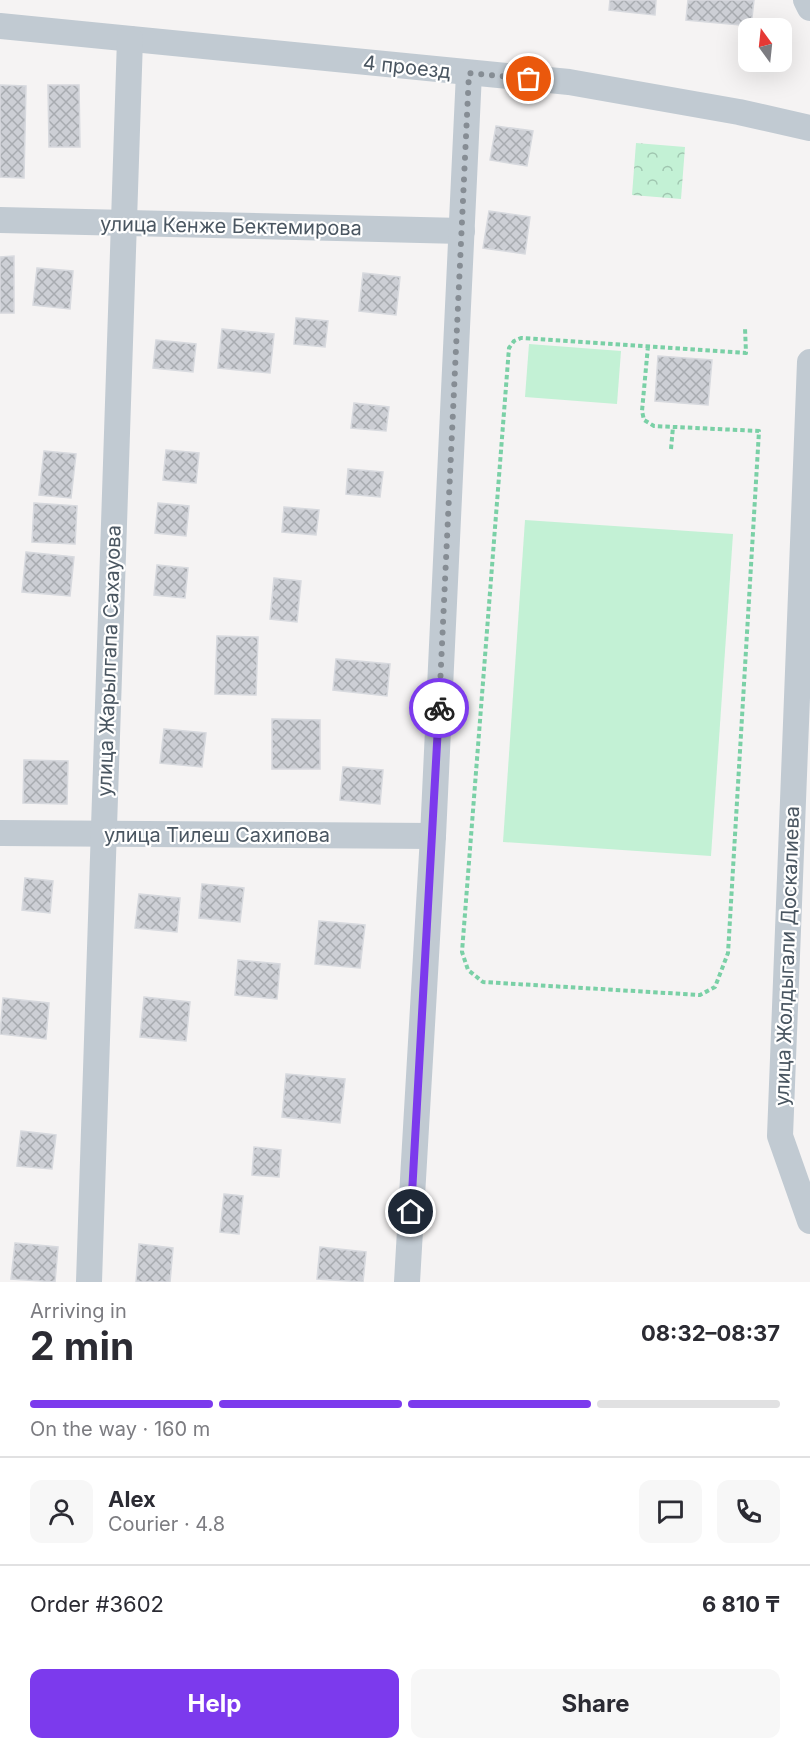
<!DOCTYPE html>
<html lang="en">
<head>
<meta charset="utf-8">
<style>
  :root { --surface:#fff; --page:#f7f7f7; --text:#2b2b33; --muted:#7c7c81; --line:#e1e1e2; --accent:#7c3aed }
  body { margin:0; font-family:Inter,sans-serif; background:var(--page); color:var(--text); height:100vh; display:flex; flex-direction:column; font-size:22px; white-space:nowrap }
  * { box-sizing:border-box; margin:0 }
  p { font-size:20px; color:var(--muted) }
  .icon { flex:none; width:33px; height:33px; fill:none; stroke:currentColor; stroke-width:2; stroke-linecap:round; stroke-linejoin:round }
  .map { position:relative; height:1282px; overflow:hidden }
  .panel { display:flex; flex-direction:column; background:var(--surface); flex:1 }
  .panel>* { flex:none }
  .needle { width:39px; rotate:345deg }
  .controls { position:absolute; left:738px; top:18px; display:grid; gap:12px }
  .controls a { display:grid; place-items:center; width:54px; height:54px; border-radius:12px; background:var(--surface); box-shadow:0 6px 24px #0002; font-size:30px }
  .pin { position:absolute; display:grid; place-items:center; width:51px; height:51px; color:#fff; margin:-26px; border:3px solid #fff; border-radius:50%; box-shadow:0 2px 6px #0007 }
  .courier { position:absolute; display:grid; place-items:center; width:60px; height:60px; margin:-30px; border:4px solid #7c3aed; border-radius:50%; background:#fff; color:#222; box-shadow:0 2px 8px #0007 }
  .head em { font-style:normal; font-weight:700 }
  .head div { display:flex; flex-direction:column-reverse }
  .head { display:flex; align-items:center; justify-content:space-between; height:102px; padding:0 30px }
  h1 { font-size:39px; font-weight:700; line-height:45px }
  .bar { display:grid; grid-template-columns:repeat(4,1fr); gap:9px 6px; align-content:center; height:72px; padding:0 30px }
  .bar i { height:8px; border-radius:4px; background:var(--line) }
  .bar .on { background:var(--accent) }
  .bar p { grid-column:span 4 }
  .line { display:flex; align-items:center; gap:15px; padding:0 30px; border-top:2px solid var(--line) }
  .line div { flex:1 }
  .round { display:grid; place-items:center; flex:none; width:63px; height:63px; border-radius:12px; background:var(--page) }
  .action { display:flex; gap:12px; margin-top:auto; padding:12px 30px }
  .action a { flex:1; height:69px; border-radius:12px; background:var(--accent); color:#fff; font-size:24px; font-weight:700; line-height:69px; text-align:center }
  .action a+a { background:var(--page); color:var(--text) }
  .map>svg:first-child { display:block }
  .park { fill:url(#park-crowns) }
  .pitch { fill:#c3f1d5 }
  .building { fill:url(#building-cross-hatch); stroke:#d7d9de; stroke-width:1.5 }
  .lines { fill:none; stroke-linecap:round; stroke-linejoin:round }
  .path { stroke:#7ad0a6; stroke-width:4; stroke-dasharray:4.5 3; stroke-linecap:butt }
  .minor { stroke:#c1cad2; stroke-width:26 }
  .done { stroke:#868d94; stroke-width:6; stroke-dasharray:0 10.8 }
  .route { stroke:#7c3aed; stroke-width:8 }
  .labels { text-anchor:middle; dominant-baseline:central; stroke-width:4.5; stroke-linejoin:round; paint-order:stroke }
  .street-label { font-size:20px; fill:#4a5661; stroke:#fff }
</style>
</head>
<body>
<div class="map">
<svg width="810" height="1282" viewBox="0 0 810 1282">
  <defs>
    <pattern id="park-crowns" width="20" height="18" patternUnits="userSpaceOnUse" patternTransform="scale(1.5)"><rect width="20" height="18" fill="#c3f1d5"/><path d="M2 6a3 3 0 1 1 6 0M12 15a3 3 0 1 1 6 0" fill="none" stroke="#a0c6b0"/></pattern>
    <pattern id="building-cross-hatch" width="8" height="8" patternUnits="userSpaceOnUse" patternTransform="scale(1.5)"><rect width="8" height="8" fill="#cdcfd5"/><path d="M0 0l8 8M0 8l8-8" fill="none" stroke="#a8abb0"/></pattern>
  </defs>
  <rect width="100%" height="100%" fill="#f5f3f3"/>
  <polygon class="park" points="636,143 685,147 681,199 632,195"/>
  <g class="pitch">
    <polygon points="529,344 621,351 617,404 525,397"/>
    <polygon points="525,520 733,534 711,856 503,842"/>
  </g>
  <g class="building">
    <polygon points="610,0 656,0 655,15 609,10"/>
    <polygon points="688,0 754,0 751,26 686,20"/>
    <polygon points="0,85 26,86 24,178 0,177"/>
    <polygon points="48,85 79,85 80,147 49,147"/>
    <polygon points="496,126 533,131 527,166 490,160"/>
    <polygon points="489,211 530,217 525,254 483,248"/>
    <polygon points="14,256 14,313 0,313 0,257"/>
    <polygon points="37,268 73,271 70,309 33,305"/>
    <polygon points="363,273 400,277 396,315 359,311"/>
    <polygon points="296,318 328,321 325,347 294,344"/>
    <polygon points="222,329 274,334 270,373 218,368"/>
    <polygon points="156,340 196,344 193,372 153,368"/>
    <polygon points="658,356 712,360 708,405 655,401"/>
    <polygon points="354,403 389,407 386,431 351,428"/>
    <polygon points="166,450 199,453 196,483 163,480"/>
    <polygon points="44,451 76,454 71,498 39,495"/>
    <polygon points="348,469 383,472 380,497 346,494"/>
    <polygon points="34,503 77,506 75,544 32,542"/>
    <polygon points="158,503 189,506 186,536 155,533"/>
    <polygon points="284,507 319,510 316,535 282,532"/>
    <polygon points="26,552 74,557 70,596 22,592"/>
    <polygon points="157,565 188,568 185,598 154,595"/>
    <polygon points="274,578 301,581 297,622 270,619"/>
    <polygon points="217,636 258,637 256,695 215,694"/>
    <polygon points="336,659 390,664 387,696 333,690"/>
    <polygon points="272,719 320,720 320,769 272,769"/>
    <polygon points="164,729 206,733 202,767 160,763"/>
    <polygon points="24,760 68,761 67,804 23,803"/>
    <polygon points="343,767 383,770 380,804 340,800"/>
    <polygon points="25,878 53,881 50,913 22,910"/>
    <polygon points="202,884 244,888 240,922 199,918"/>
    <polygon points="139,894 180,898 177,932 135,928"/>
    <polygon points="319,921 365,925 360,968 315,964"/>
    <polygon points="238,960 280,964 277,999 235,995"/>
    <polygon points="144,997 190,1002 186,1041 140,1037"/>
    <polygon points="3,998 49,1003 46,1039 0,1034"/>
    <polygon points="286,1074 345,1079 340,1123 282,1117"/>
    <polygon points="21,1131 56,1135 52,1169 17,1166"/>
    <polygon points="254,1147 281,1150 279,1177 252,1175"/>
    <polygon points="224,1194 243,1196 239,1234 220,1232"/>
    <polygon points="15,1243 58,1247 55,1282 11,1279"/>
    <polygon points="139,1244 173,1248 170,1282 136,1282"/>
    <polygon points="320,1247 366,1252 363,1282 317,1279"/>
  </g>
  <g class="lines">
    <g class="path">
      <polyline points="648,346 642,411 644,420 654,426 759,431 728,953 715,987 700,995 483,982 468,970 462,952 509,348 514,341 521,338 746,353 745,328"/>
      <polyline points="671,449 673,427"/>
    </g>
    <g class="minor">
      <polyline points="806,0 810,8"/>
      <polyline points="0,26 569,82 739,112 810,128"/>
      <polyline points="0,220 462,231"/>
      <polyline points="810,362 780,1136 810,1221"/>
      <polyline points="0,833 433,836"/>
      <polyline points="89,1282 130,39"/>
      <polyline points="407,1282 433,836 469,73"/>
    </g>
  </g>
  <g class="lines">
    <polyline class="done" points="439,708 469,73 529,79"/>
    <polyline class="route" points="411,1212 439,708"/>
  </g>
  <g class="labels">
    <g class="street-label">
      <text transform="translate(407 67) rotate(6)">4 проезд</text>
      <text transform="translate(231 226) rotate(1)">улица Кенже Бектемирова</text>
      <text transform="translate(109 661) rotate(-88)">улица Жарылгапа Сахауова</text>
      <text x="217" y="835">улица Тилеш Сахипова</text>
      <text transform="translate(787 956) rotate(-88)">улица Жолдыгали Доскалиева</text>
    </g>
  </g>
</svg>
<div class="controls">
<a><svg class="needle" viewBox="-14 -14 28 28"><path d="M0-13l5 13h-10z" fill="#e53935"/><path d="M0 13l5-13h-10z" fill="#7c7c81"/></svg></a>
</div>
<div class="pin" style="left:529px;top:79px;background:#ea580c"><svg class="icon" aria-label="bag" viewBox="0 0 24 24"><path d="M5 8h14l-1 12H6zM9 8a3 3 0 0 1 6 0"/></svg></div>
<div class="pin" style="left:411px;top:1212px;background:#1f2937"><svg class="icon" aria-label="home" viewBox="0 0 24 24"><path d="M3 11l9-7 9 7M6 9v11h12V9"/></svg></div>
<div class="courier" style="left:439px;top:708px"><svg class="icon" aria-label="bike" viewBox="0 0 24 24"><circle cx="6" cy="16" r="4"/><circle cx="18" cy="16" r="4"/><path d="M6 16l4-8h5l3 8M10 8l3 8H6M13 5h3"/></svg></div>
</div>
<section class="panel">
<div class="head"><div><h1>2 min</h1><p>Arriving in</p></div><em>08:32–08:37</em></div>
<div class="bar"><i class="on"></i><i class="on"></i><i class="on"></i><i></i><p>On the way · 160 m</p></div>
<div class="line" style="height:108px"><a class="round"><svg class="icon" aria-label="person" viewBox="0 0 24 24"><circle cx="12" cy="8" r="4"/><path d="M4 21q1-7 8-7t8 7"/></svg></a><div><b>Alex</b><p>Courier · 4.8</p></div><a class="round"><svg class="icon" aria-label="chat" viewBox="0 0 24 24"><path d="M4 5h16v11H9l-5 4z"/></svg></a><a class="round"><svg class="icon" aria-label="phone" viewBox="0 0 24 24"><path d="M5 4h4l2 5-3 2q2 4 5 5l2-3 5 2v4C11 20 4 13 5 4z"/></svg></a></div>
<div class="line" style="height:78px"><div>Order #3602</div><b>6 810 ₸</b></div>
<div class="action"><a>Help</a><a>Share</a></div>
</section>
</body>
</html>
